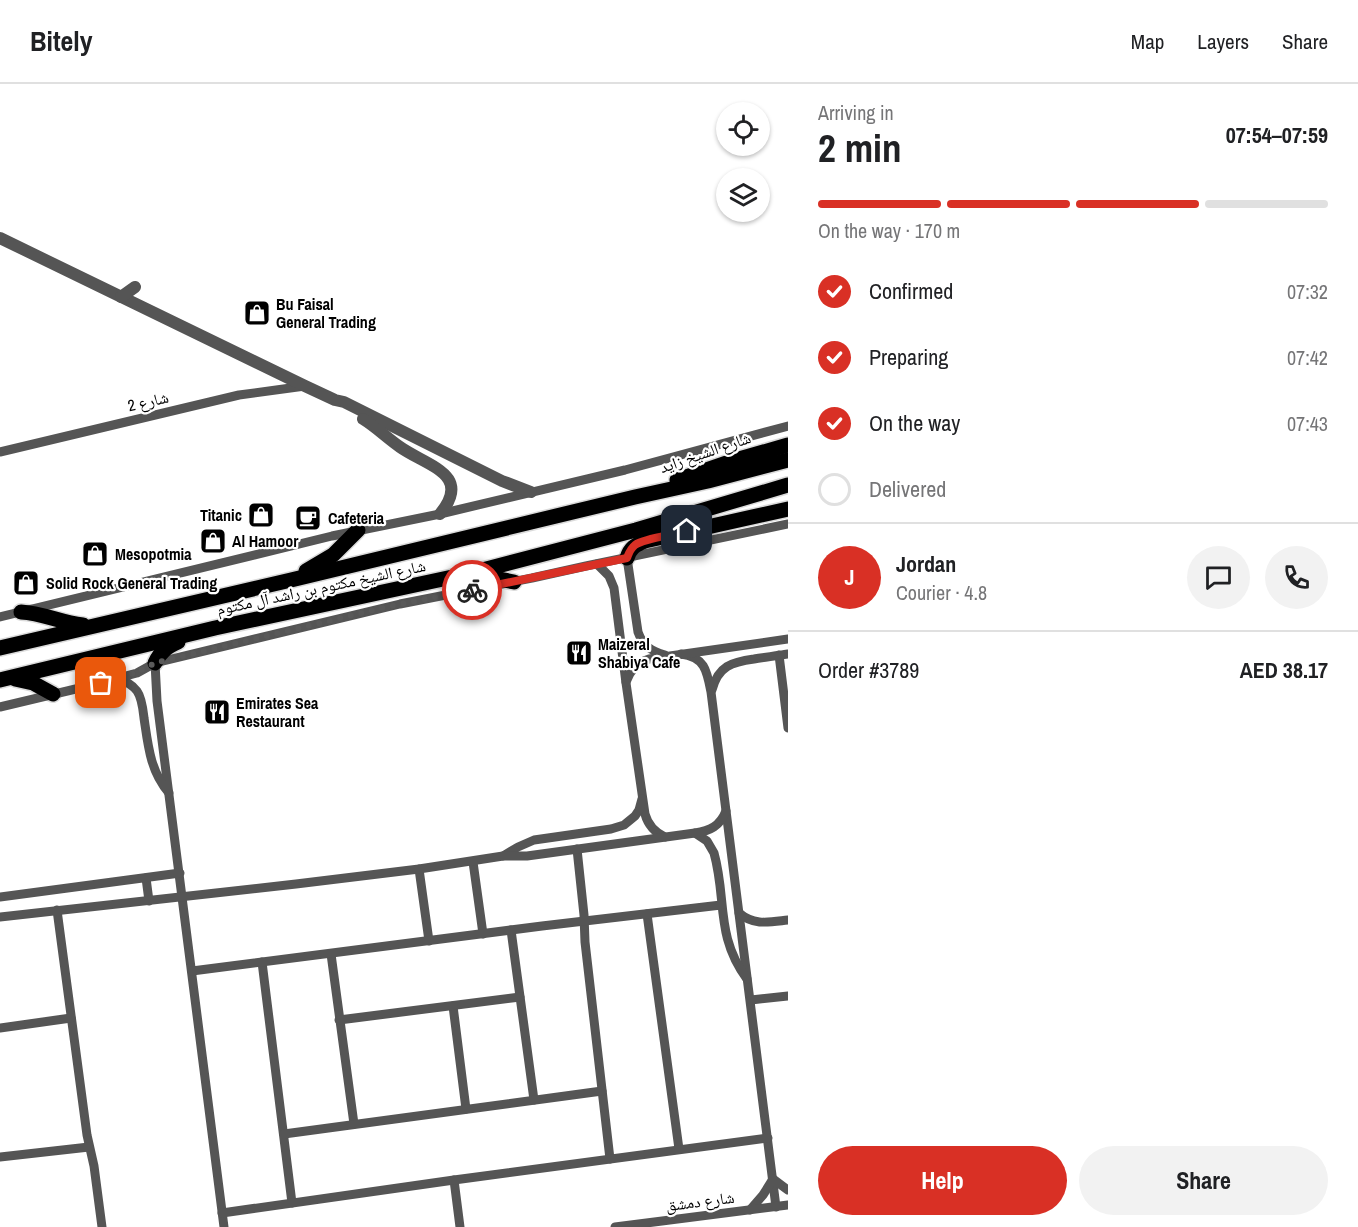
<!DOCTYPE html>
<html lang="en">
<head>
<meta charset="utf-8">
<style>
  :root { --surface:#fff; --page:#f2f2f2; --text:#202124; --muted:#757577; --line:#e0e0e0; --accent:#d93025 }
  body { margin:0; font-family:"Archivo Narrow","Noto Naskh Arabic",sans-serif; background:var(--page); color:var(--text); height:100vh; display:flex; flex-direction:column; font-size:22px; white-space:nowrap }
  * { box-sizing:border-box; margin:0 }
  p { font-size:20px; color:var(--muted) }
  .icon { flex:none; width:33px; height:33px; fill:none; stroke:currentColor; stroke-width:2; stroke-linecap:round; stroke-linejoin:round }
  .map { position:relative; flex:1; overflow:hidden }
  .sheet { display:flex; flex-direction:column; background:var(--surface); width:570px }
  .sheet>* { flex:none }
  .buttons { position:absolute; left:716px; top:18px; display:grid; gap:12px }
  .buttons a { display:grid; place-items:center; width:54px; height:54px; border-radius:50%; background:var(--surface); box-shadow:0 2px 4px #0004; font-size:30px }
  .pin { position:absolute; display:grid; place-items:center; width:51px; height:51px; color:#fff; margin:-26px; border-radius:12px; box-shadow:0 3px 9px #0006 }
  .courier { position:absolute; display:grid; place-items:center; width:60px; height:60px; margin:-30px; border:4px solid #d93025; border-radius:50%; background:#fff; color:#222; box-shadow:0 2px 8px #0007 }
  .overview em { font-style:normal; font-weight:800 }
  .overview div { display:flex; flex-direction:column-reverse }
  .overview { display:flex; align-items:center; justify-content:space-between; height:102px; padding:0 30px }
  h1 { font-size:39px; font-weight:800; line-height:45px }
  .bar { display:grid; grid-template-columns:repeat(4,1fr); gap:9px 6px; align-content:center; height:72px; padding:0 30px }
  .bar i { height:8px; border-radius:4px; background:var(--line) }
  .bar .current { background:var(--accent) }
  .bar p { grid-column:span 4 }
  .line { display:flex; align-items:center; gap:15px; padding:0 30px; border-top:2px solid var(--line) }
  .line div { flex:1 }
  .round { display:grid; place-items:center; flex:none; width:63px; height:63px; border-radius:32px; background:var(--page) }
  ol { padding:0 30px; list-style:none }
  li { display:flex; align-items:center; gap:18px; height:66px }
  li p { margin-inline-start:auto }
  li .icon { padding:6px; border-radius:50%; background:var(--accent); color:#fff; stroke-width:4 }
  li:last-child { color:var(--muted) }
  li i { width:33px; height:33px; border:3px solid var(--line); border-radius:50% }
  .primary-button { display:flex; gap:12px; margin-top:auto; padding:12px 30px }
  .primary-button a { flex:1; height:69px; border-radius:36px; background:var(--accent); color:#fff; font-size:24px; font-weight:800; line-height:69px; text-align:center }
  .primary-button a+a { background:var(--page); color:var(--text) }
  header { display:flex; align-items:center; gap:36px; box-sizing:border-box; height:84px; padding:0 30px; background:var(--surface); border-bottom:2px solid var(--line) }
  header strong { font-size:28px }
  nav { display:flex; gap:33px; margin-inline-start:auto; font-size:21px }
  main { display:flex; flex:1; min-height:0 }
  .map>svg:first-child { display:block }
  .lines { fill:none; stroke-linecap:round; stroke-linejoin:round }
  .primary-casing { stroke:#dbdbdb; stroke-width:18 }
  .minor { stroke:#555; stroke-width:9 }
  .tertiary { stroke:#555; stroke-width:12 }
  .primary { stroke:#000; stroke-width:15 }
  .done { stroke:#595959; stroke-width:6; stroke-dasharray:0 10.8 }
  .route { stroke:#d93025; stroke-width:8 }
  .labels { text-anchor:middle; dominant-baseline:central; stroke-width:4.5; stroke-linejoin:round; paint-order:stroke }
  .poi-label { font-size:16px; font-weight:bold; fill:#000; stroke:#fff; text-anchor:start }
  .street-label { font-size:16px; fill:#000; stroke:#fff }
</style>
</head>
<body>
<header>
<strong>Bitely</strong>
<nav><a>Map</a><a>Layers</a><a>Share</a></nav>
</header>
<main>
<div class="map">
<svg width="788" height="1143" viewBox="0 0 788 1143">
  <rect width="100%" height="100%" fill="#fff"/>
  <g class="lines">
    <defs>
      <g id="primary">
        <polyline points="677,396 732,377 788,361"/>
        <path d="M627 474C630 464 635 461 645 457L788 425"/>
        <polyline points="306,487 333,471 358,446"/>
        <polyline points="474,490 514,498"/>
        <path d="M21 528C43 529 61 539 83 541"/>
        <polyline points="0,564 291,496 635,413 708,397 788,376"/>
        <path d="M155 579C160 568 167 563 178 558"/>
        <polyline points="15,595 33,599 53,610"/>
        <polyline points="0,596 215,544 471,489 636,446 788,401"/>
      </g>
    </defs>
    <use href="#primary" class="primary-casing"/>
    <g class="minor">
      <polyline points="0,368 239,311 305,302"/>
      <path d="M627 474 638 548C643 562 651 567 665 571"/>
      <path d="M597 480 609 492 614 504 626 599 645 730C648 741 654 748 665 753"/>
      <polyline points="0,533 332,452 440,430 625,386 788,342"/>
      <path d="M681 570C705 573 707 587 711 608L776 1123"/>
      <polyline points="779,571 788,644"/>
      <polyline points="155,579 157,617 224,1143"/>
      <path d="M117 594C125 597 132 600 137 607 142 614 143 625 144 634 148 661 150 687 169 709"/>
      <path d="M626 598C630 586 637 579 649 575L788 555"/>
      <path d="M712 606C718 582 732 578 754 575 766 573 777 572 788 570"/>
      <polyline points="0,623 84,603 137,589 155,579 400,520 532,494 586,482 788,440"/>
      <path d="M695 749 707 757 714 769C727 815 715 852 747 895"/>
      <polyline points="577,765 584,831 585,858 610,1075"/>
      <polyline points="503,772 518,763 534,756 611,745 624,741 635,732 639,726 642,715"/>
      <polyline points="473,778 483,850"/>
      <polyline points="419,785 429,857"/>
      <polyline points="146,794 149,817"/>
      <polyline points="0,813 180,789"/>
      <polyline points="57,826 87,1051 94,1082 102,1143"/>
      <path d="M739 829C754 842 770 838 788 836"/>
      <polyline points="647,830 679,1065"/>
      <path d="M0 833 296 800 419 785 503 772H527L695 749C710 747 720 742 726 727"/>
      <polyline points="511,846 534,1016"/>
      <polyline points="331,870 354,1040"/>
      <polyline points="262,878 292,1119"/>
      <polyline points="192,887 542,842 721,821"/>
      <polyline points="751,916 788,912"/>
      <polyline points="453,922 466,1025"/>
      <polyline points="339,936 520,913"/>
      <polyline points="0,944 71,934"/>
      <polyline points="284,1050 602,1007"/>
      <polyline points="0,1073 89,1063"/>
      <polyline points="454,1096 460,1143"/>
      <polyline points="750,1126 763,1111 773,1095 788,1106"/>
      <polyline points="222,1129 454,1096 768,1054"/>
      <polyline points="615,1143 788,1121"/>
    </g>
    <g class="tertiary">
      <polyline points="0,154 305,302 335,316 344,318 502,397 531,408"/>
      <polyline points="121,213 135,203"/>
      <path d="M363 335C376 343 387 354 400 363 427 382 473 390 440 430"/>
    </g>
    <use href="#primary" class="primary"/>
  </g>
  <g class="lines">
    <polyline class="done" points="101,599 137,588 155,579 386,523 472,506"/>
    <path class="route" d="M472 506 627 474C629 469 630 465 635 461 645 454 674 451 687 447"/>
  </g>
  <defs>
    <symbol id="shop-square" viewBox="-11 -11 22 22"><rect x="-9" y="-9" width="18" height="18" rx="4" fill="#000" stroke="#fff"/><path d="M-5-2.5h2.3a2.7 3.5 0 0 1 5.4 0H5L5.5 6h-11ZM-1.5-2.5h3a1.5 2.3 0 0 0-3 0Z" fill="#fff"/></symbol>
    <symbol id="cafe-square" viewBox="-11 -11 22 22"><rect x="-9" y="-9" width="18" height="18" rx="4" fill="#000" stroke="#fff"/><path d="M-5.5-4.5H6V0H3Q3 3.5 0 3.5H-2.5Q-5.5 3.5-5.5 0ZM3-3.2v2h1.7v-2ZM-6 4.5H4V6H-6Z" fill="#fff"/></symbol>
    <symbol id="restaurant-square" viewBox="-11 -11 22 22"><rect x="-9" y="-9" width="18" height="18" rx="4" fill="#000" stroke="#fff"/><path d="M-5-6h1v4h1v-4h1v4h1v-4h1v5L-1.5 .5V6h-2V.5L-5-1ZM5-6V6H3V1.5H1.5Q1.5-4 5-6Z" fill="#fff"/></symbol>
  </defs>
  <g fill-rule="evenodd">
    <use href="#shop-square" x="242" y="214" width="30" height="30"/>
    <use href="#shop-square" x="246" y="416" width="30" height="30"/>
    <use href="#cafe-square" x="293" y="419" width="30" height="30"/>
    <use href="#shop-square" x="198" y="442" width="30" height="30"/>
    <use href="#shop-square" x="80" y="455" width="30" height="30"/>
    <use href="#shop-square" x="11" y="484" width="30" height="30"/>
    <use href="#restaurant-square" x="564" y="554" width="30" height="30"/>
    <use href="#restaurant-square" x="202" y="613" width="30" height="30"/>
  </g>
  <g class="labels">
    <g class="poi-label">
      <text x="276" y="220">Bu Faisal<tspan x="276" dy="18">General Trading</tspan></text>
      <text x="242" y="431" text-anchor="end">Titanic</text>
      <text x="328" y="434">Cafeteria</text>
      <text x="232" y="457">Al Hamoor</text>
      <text x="115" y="470">Mesopotmia</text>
      <text x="46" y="499">Solid Rock General Trading</text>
      <text x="598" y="560">Maizeral<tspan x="598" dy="18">Shabiya Cafe</tspan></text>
      <text x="236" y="619">Emirates Sea<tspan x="236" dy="18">Restaurant</tspan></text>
    </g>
    <g class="street-label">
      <text transform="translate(148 317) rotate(-13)">شارع 2</text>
      <text transform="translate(705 368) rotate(-19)">شارع الشيخ زايد</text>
      <text transform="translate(321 503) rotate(-12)">شارع الشيخ مكتوم بن راشد آل مكتوم</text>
      <text transform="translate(700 1117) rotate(-7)">شارع دمشق</text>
    </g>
  </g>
</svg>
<div class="buttons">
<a><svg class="icon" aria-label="locate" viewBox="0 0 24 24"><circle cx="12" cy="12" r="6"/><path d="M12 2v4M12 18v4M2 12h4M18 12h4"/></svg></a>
<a><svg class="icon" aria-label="layers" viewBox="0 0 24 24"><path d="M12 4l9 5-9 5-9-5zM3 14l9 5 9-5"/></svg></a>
</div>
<div class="pin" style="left:101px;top:599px;background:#ea580c"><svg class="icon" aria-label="bag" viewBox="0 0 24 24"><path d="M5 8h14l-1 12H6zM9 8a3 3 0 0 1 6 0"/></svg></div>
<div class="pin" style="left:687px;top:447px;background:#1f2937"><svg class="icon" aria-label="home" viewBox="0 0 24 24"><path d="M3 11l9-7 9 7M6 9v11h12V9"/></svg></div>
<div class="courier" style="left:472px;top:506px"><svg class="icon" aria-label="bike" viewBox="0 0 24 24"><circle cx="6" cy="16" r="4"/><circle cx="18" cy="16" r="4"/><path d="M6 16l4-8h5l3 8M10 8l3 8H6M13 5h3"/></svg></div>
</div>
<section class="sheet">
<div class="overview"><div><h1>2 min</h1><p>Arriving in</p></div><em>07:54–07:59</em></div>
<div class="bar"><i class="current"></i><i class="current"></i><i class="current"></i><i></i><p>On the way · 170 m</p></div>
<ol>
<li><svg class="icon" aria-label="check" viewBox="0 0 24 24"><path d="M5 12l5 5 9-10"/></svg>Confirmed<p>07:32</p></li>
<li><svg class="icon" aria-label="check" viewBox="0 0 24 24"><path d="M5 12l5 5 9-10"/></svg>Preparing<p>07:42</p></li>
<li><svg class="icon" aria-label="check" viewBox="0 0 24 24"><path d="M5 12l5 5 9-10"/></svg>On the way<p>07:43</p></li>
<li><i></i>Delivered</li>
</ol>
<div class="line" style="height:108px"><b class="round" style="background:var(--accent);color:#fff">J</b><div><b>Jordan</b><p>Courier · 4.8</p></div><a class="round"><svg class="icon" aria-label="chat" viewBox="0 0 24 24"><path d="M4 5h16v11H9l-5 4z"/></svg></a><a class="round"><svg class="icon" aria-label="phone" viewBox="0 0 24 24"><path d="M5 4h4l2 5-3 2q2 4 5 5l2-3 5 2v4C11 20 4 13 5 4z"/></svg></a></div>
<div class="line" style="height:78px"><div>Order #3789</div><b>AED 38.17</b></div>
<div class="primary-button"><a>Help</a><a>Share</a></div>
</section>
</main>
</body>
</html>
